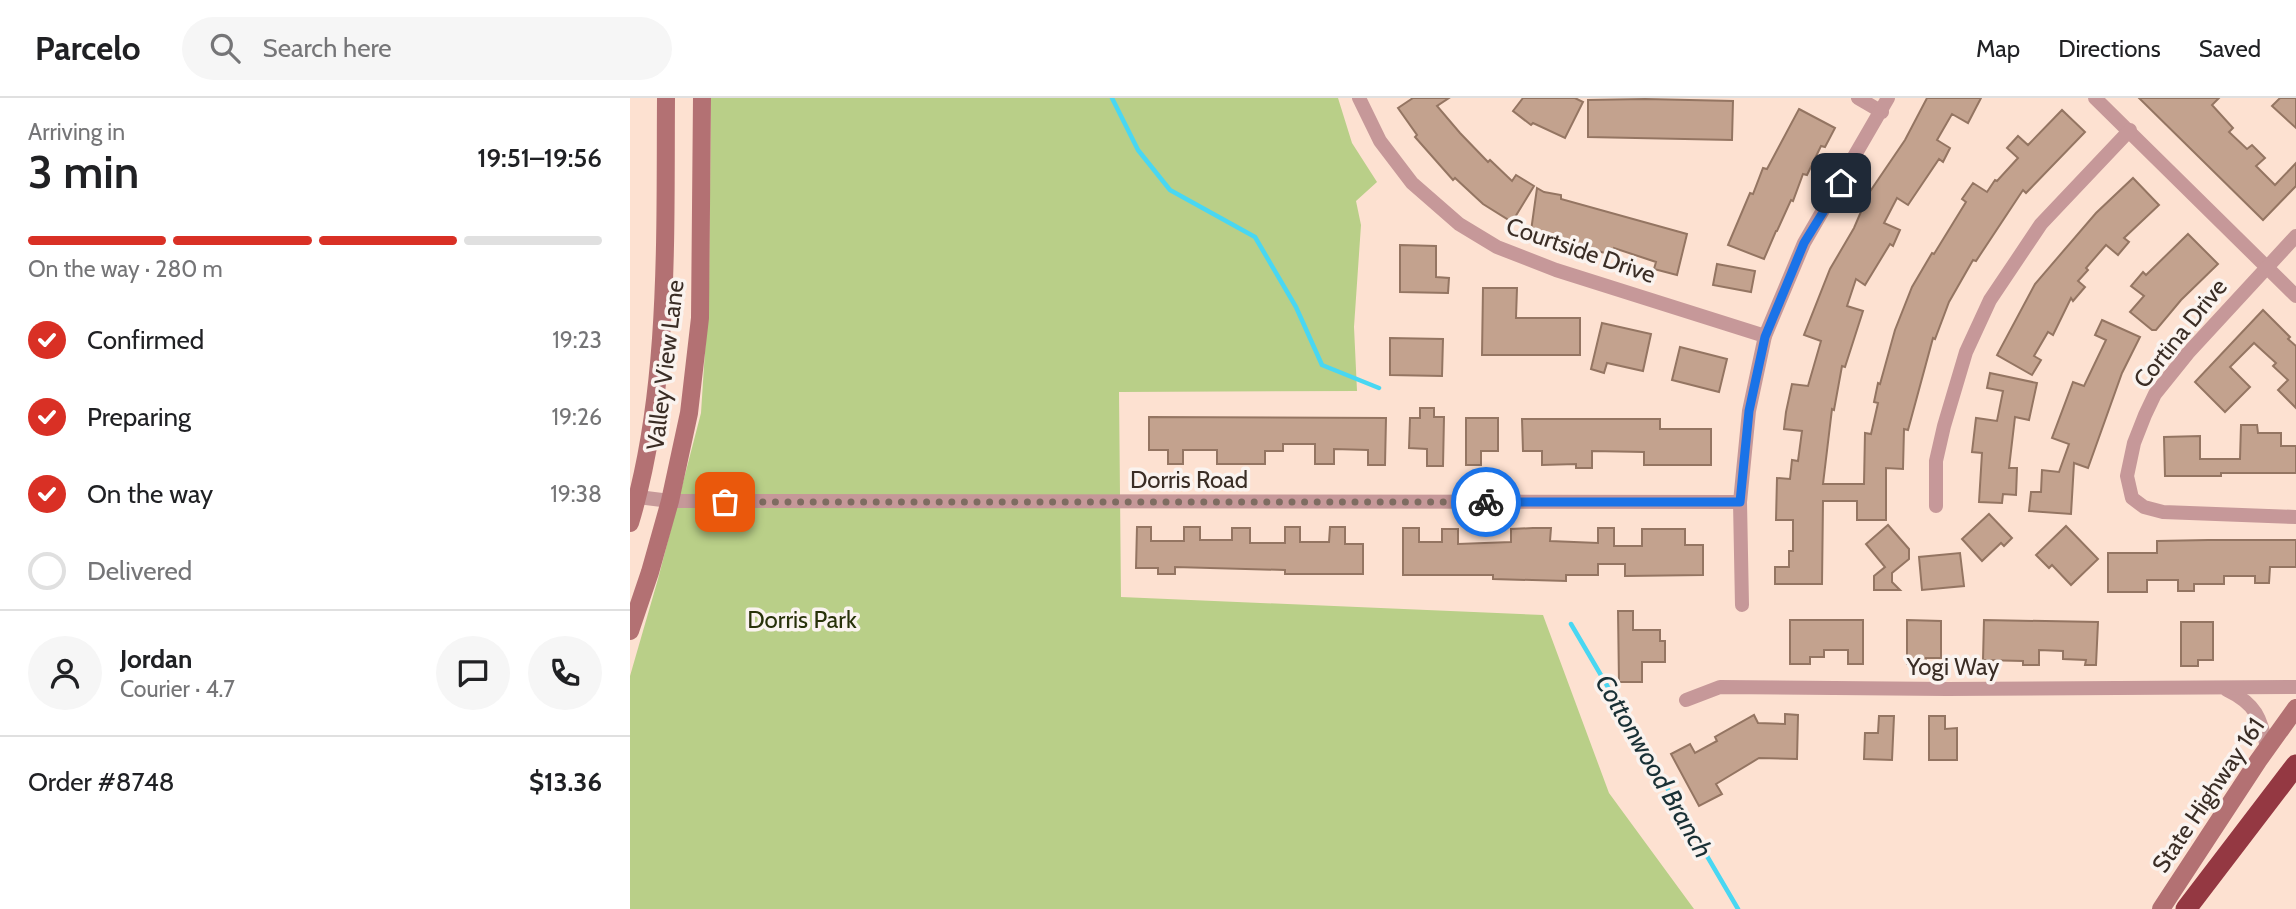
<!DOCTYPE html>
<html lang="en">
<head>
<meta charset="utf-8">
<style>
  :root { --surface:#fff; --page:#f6f6f6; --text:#202124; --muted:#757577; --line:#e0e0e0; --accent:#d93025 }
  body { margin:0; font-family:Cabin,sans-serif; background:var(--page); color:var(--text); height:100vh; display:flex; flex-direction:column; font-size:26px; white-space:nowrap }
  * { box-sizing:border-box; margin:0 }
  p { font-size:23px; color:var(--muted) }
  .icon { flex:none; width:38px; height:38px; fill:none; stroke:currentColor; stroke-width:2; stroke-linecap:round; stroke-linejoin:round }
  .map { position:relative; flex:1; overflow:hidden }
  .drawer { display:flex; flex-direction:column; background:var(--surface); width:630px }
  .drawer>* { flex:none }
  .pin { position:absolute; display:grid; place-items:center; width:60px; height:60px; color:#fff; margin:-30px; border-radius:14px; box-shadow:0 4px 10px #0006 }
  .courier { position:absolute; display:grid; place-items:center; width:70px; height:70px; margin:-35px; border:5px solid #1a73e8; border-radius:50%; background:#fff; color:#222; box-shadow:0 2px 9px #0007 }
  .overview em { font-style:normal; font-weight:600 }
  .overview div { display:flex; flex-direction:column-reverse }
  .overview { display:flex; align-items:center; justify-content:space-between; height:119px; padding:0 28px }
  h1 { font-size:46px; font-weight:600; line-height:52px }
  .bar { display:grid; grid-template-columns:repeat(4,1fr); gap:10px 7px; align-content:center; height:84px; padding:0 28px }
  .bar i { height:9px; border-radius:5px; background:var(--line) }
  .bar .active { background:var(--accent) }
  .bar p { grid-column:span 4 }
  .line { display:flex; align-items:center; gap:18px; padding:0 28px; border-top:2px solid var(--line) }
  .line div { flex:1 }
  .round { display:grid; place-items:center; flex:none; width:74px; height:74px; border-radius:37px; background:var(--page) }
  ol { padding:0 28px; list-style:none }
  li { display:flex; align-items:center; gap:21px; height:77px }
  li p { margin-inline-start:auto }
  li .icon { padding:7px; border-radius:50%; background:var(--accent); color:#fff; stroke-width:4 }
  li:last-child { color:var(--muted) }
  li i { width:38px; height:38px; border:4px solid var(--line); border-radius:50% }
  header { display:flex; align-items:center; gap:42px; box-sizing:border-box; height:98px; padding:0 35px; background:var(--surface); border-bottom:2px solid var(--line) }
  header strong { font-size:33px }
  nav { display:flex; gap:38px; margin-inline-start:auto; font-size:24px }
  .search { width:490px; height:63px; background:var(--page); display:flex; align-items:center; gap:18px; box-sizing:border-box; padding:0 24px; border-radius:38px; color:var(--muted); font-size:26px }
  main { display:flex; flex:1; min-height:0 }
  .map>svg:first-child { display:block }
  .green { fill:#b9cf88 }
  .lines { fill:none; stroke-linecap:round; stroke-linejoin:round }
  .stream { stroke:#49d7f2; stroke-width:4.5 }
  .building { fill:#c3a28e; stroke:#947562; stroke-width:2 }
  .street { stroke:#c69899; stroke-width:14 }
  .secondary { stroke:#b37173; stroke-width:18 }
  .highway { stroke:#943842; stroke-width:21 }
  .done { stroke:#7e6c61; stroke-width:7; stroke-dasharray:0 12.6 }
  .route { stroke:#1a73e8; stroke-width:9 }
  .labels { text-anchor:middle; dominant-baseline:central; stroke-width:7; stroke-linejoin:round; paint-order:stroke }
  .street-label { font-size:24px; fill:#3a2d25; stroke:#faf3ef }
  .park-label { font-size:24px; fill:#273109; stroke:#faf3ef }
  .water-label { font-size:26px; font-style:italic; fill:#193035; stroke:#faf3ef }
</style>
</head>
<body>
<header>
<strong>Parcelo</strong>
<div class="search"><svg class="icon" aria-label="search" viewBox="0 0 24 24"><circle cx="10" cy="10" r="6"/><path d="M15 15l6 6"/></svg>Search here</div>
<nav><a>Map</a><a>Directions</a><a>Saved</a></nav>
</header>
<main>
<section class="drawer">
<div class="overview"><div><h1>3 min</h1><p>Arriving in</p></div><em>19:51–19:56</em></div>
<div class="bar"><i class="active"></i><i class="active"></i><i class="active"></i><i></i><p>On the way · 280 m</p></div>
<ol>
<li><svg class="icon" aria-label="check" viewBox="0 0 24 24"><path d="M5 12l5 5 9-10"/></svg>Confirmed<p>19:23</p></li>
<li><svg class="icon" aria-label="check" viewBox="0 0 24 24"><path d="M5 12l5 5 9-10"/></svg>Preparing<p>19:26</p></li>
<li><svg class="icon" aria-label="check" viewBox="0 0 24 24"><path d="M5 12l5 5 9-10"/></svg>On the way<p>19:38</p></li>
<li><i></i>Delivered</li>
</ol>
<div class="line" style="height:126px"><a class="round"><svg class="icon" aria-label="person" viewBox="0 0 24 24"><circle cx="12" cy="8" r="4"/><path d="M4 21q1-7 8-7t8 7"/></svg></a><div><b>Jordan</b><p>Courier · 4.7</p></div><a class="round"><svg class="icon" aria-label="chat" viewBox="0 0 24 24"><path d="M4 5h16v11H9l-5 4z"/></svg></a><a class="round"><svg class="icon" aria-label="phone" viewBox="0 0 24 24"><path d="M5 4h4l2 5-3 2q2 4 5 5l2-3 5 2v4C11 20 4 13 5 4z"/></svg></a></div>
<div class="line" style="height:91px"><div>Order #8748</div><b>$13.36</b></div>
</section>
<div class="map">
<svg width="1666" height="811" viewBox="0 0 1666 811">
  <rect width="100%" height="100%" fill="#fde1d1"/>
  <polygon class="green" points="81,0 708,0 722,45 747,84 726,103 731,127 724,229 727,293 489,294 491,499 913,517 979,695 1064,811 0,811 0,578 28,481 71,315 79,191"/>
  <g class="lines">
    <g class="stream">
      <polyline points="482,0 508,52 540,92 625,139 666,209 692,267 749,290"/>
      <polyline points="941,526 1108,811"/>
    </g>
  </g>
  <g class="building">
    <polygon points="783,0 819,0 807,8 830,35 858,64 860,62 882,83 886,77 904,88 882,124 853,106 825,80 823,82 785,39 787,37 768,10"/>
    <polygon points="893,0 945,0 953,4 935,40 903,25 901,27 883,13"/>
    <polygon points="1297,0 1351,0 1338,25 1322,16 1307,42 1320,50 1313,64 1309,61 1278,107 1267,100 1254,125 1270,132 1263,148 1260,146 1235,187 1226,181 1217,208 1233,213 1215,269 1212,268 1204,312 1202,311 1193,386 1234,386 1235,335 1241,336 1248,305 1244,304 1248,285 1250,286 1265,232 1282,189 1302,155 1304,156 1336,104 1332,101 1343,85 1357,94 1365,82 1367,83 1388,60 1377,50 1388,38 1398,47 1432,12 1455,34 1396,95 1393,92 1346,163 1343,162 1319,204 1305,241 1303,240 1278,332 1274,331 1273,371 1256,370 1256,422 1227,422 1227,403 1193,403 1192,486 1145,486 1145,469 1159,469 1159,453 1163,453 1163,422 1146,422 1147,380 1160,381 1162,362 1168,363 1172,333 1154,331 1156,314 1162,286 1178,288 1191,243 1174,237 1200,171 1224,130 1239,95 1275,42"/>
    <polygon points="1509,0 1589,0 1582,7 1603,30 1599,34 1617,51 1622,47 1635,60 1626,68 1645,87 1666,65 1666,88 1633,122"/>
    <polygon points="1650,0 1666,0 1666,30 1642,8"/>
    <polygon points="1015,1 1103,3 1102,42 958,39 958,2"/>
    <polygon points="1169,11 1205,30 1195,49 1191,48 1177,77 1173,76 1163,103 1161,102 1147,133 1146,133 1134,161 1098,147 1120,95 1123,96 1133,70 1137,71"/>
    <polygon points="1503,80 1529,107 1494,140 1499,144 1488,157 1476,147 1456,170 1458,172 1448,183 1455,189 1443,203 1441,200 1423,237 1418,234 1404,258 1411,262 1402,277 1367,257 1405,186 1466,115"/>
    <polygon points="907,90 914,94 931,97 931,101 1057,136 1047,177 1024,171 1026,164 984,150 982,157 928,142 929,137 901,133"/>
    <polygon points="1558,136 1588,166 1551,202 1526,232 1522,232 1500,214 1514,198 1501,188 1513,174 1516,177"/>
    <polygon points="770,147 806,148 806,179 819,180 818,195 770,194"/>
    <polygon points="1087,166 1125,173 1121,194 1083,187"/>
    <polygon points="853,190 887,190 886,220 950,220 950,257 852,257"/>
    <polygon points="1633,212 1660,239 1658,241 1666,248 1666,310 1648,292 1658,282 1643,268 1646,265 1624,245 1600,269 1620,289 1595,314 1565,284"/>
    <polygon points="1472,222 1510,239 1492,275 1458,370 1444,365 1441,416 1399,413 1401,394 1411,394 1412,372 1429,374 1439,346 1422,340 1443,284 1454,288 1476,242 1465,237"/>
    <polygon points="972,225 1021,236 1013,273 977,265 974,275 961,271"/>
    <polygon points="760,240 813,241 812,278 760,277"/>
    <polygon points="1050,249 1097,261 1089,294 1042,282"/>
    <polygon points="1360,275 1407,285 1399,322 1385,319 1379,370 1387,370 1386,397 1373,396 1372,405 1349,404 1352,355 1342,354 1346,320 1367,323 1373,293 1357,290"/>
    <polygon points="790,310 804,310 804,319 814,319 813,368 797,368 797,351 779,350 780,320 790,320"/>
    <polygon points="519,319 756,320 755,367 738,367 738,352 704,351 704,366 685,366 685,346 653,346 653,353 635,353 635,366 587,366 587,352 553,352 553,366 538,366 538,352 519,352"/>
    <polygon points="836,320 868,320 868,353 851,353 851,367 836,367"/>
    <polygon points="892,321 1030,321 1030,331 1081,331 1081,367 1014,367 1014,354 962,353 962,370 946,370 946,366 912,367 912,353 893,353"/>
    <polygon points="1611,327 1627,327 1628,335 1651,335 1651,348 1666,348 1666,375 1591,375 1591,378 1535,378 1534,339 1570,338 1570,361 1610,361"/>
    <polygon points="1359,416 1382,440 1374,448 1371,445 1352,463 1332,441"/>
    <polygon points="1258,427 1279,451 1279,461 1262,475 1262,484 1270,492 1244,492 1244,478 1255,469 1236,446"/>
    <polygon points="1436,428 1468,461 1441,487 1422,467 1419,470 1406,457"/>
    <polygon points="507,429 521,429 521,443 554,443 554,429 570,429 570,442 602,442 602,430 620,430 620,445 655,445 655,429 670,429 670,444 699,444 700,429 715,429 715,446 733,446 733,476 655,476 655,472 545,469 545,476 528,476 528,470 506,470"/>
    <polygon points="773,430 789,430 789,444 812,444 812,431 828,431 828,446 881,444 881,431 903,430 921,430 920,443 968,445 968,430 984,430 984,448 1012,448 1012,431 1055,431 1055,447 1073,447 1073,477 995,478 995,466 968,466 968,477 936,477 936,483 863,481 863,477 773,477"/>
    <polygon points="1578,442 1666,442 1666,469 1640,469 1639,485 1625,485 1625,478 1594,478 1594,486 1564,486 1564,493 1548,493 1548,482 1517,482 1517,494 1478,494 1478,455 1527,455 1527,443"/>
    <polygon points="1330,455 1334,488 1292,492 1289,459"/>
    <polygon points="988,513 1003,513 1003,532 1030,532 1030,543 1035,543 1035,564 1012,564 1012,584 989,584"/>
    <polygon points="1160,522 1233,522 1233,566 1218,566 1218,552 1194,552 1194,559 1180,559 1180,566 1160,566"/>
    <polygon points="1277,522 1311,523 1311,560 1296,560 1296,566 1277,566"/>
    <polygon points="1354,522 1468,524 1466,567 1455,567 1456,562 1433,561 1433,553 1409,552 1409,567 1393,567 1393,563 1353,562"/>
    <polygon points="1551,524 1583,524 1583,562 1568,562 1568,568 1551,568"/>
    <polygon points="1155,616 1168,617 1167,661 1129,660 1086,686 1092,696 1069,708 1041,656 1060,646 1065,655 1087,643 1085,639 1124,617 1128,625 1155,626"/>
    <polygon points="1249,618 1264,618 1262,662 1234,661 1235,635 1248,635"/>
    <polygon points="1299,618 1315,618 1315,631 1327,630 1327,662 1299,662"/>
  </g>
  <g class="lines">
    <g class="street">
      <polyline points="729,0 750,43 782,85 829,126 867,149 926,172 1135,238"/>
      <polyline points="1228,0 1252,14"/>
      <polyline points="1465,0 1666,198"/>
      <polyline points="1666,138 1558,255 1525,296 1515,317 1504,345 1497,378 1502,400 1514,409 1533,414 1666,419"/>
      <polyline points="8,399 40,403 1110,404"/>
      <polyline points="1306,408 1306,363 1314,328 1336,254 1360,202 1411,126 1500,32"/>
      <polyline points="1112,507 1110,404 1119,313 1135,238 1174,145 1258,0"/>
      <path d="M1597 592C1626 606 1631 620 1637 650"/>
      <polyline points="1056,602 1090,589 1317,591 1666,589"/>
    </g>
    <g class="secondary">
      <path d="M0 425C40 293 35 137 36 0"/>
      <polyline points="0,533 20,474 40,403 59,315 70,220 72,0"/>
      <polyline points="1531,811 1628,663 1666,610"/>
    </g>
    <polyline class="highway" points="1556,811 1666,667"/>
  </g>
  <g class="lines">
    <polyline class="done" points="95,404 856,404"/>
    <polyline class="route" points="856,404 1110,404 1119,313 1135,239 1174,145 1211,85"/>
  </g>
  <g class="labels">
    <g class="street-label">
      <text transform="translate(951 152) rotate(19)">Courtside Drive</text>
      <text transform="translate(1550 235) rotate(-51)">Cortina Drive</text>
      <text transform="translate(35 267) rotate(-83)">Valley View Lane</text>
      <text x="559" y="381">Dorris Road</text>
      <text x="1323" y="568">Yogi Way</text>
      <text transform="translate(1578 697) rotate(-56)">State Highway 161</text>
    </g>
    <g class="park-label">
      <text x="172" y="521">Dorris Park</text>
    </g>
    <g class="water-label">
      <text transform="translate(1024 668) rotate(60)">Cottonwood Branch</text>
    </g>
  </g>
</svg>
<div class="pin" style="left:95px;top:404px;background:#ea580c"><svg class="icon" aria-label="bag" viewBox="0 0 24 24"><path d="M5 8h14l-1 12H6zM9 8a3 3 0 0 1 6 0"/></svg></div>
<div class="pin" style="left:1211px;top:85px;background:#1f2937"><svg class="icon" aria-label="home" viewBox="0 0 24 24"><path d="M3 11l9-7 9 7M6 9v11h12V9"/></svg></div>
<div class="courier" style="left:856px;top:404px"><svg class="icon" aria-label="bike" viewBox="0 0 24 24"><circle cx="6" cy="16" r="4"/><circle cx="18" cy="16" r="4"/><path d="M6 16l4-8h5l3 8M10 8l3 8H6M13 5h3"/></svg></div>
</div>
</main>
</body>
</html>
